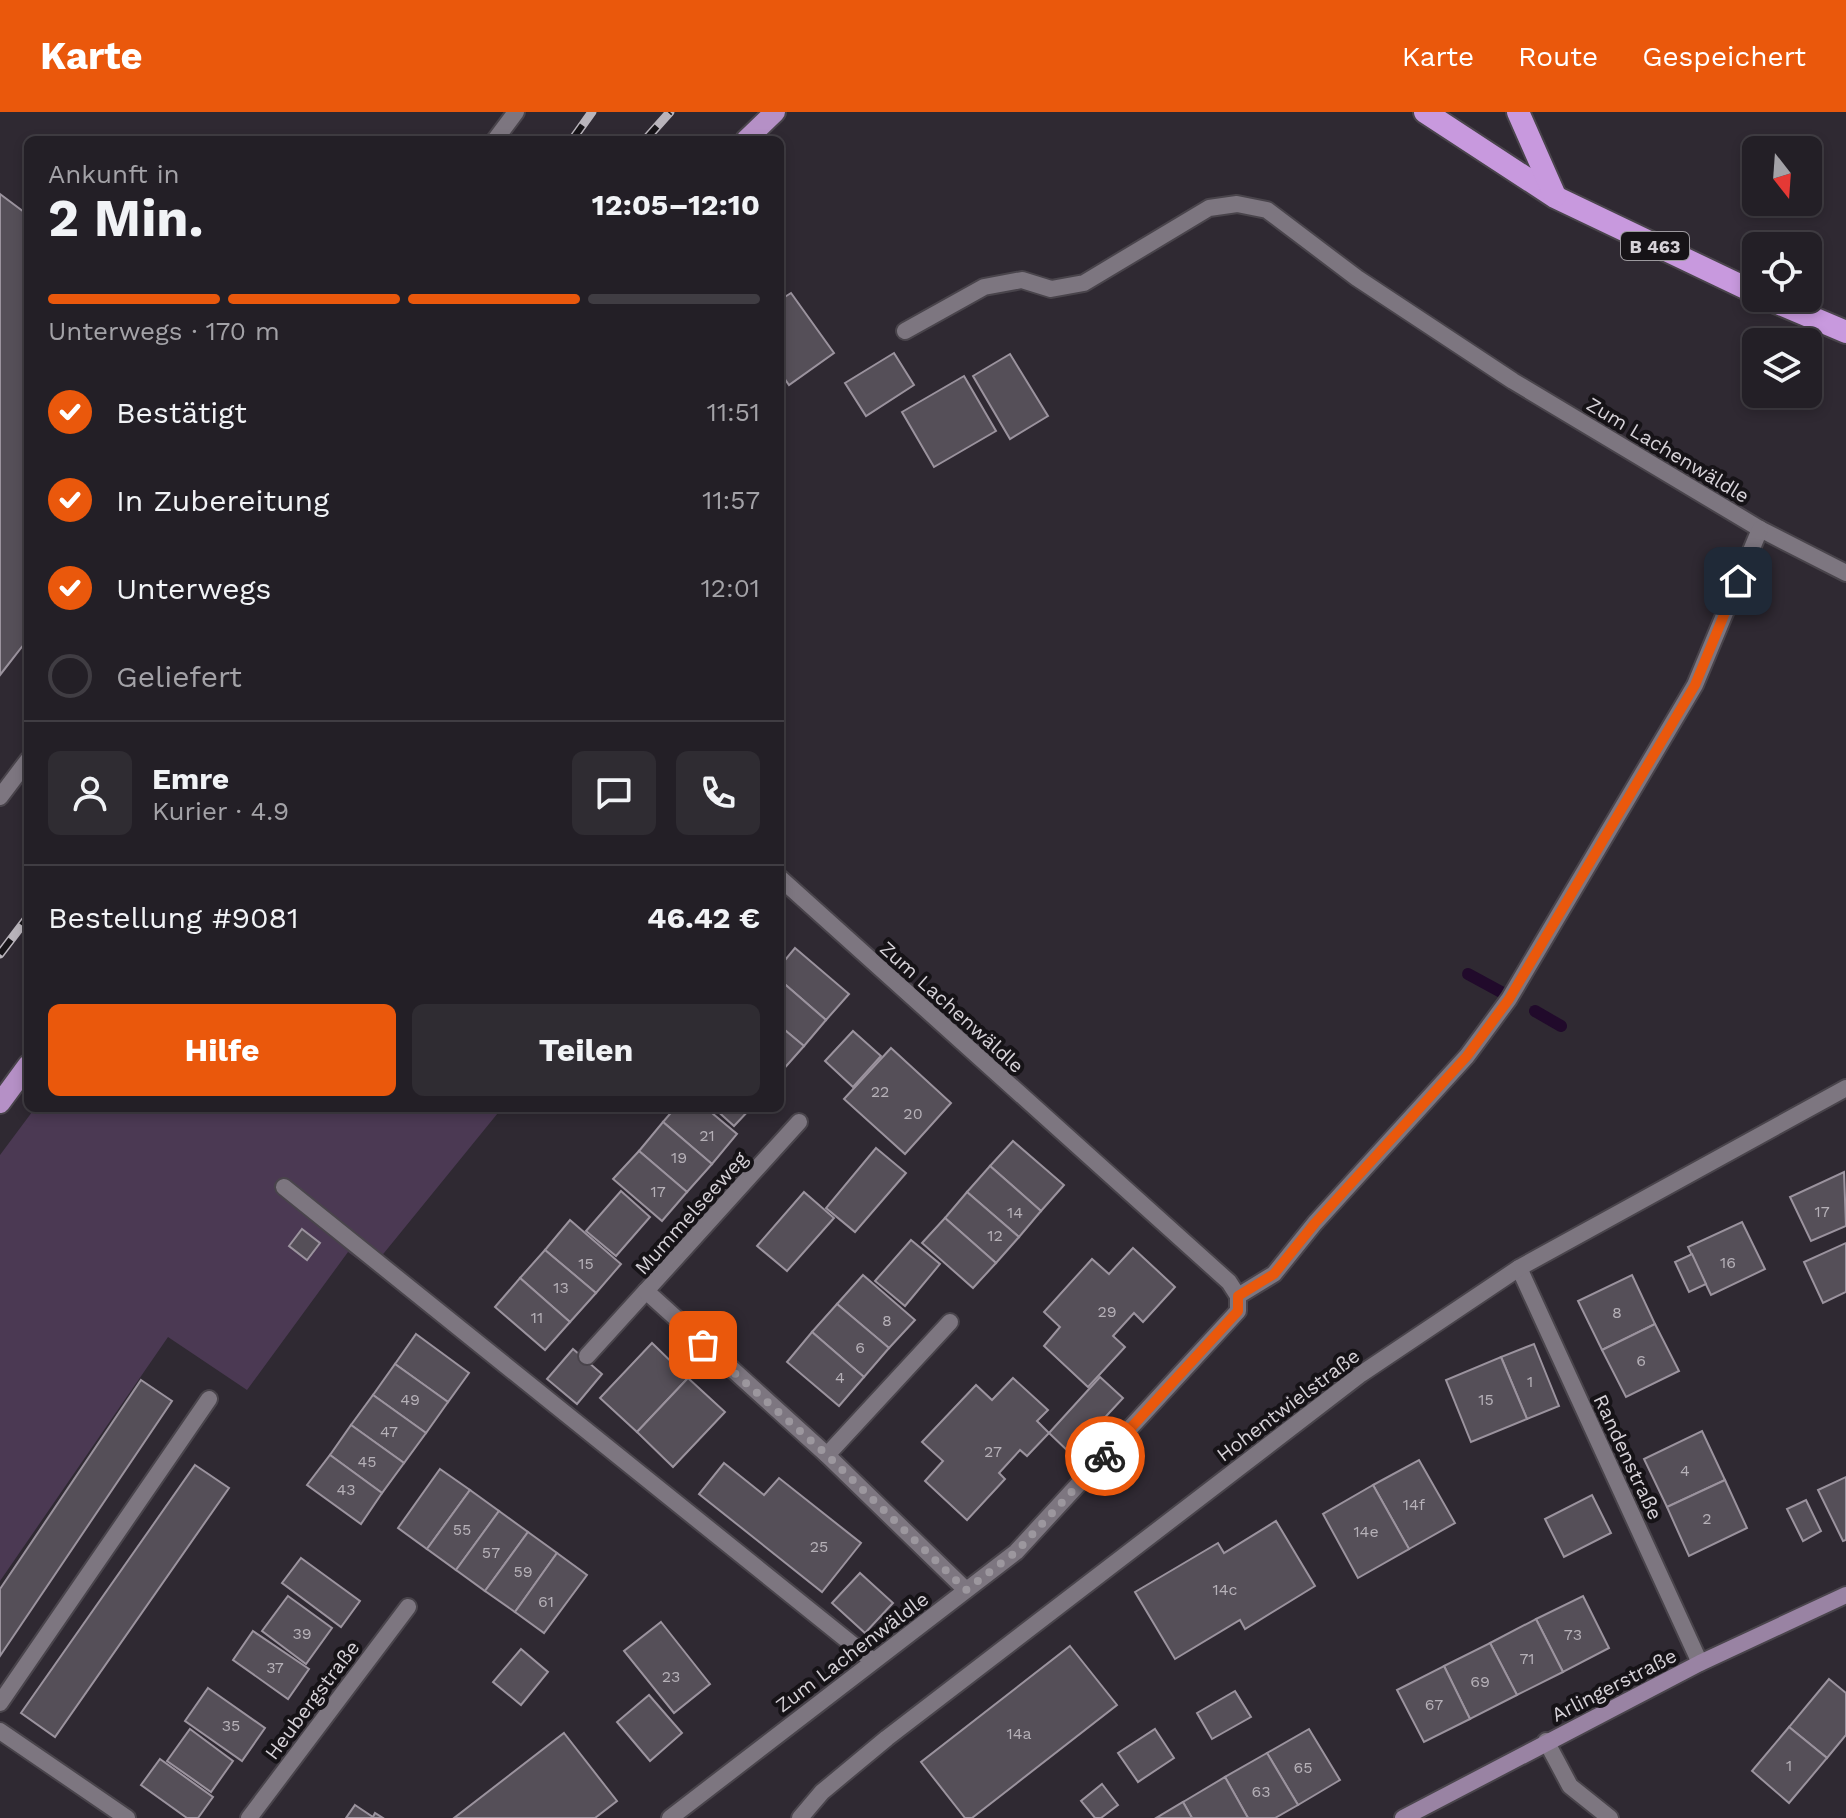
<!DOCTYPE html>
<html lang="de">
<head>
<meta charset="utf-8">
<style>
  :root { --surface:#231f26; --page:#2f2c32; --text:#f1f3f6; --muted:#a3a2a7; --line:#403d43; --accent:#ea580c }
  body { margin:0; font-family:"Work Sans",sans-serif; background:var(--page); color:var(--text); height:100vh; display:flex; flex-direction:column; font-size:30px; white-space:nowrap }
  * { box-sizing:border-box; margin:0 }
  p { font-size:26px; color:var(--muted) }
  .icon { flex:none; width:44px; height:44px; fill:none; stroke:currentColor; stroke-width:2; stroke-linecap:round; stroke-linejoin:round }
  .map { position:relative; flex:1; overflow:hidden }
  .sheet { position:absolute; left:24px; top:24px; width:760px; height:976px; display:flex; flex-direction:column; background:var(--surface); border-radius:12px; box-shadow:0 4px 12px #0003,0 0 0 2px var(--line) }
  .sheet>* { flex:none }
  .needle { width:52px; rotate:163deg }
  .tools { position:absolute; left:1742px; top:24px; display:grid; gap:16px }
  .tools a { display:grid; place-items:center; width:80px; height:80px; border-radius:12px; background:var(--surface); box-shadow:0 4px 12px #0003,0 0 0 2px var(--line); font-size:40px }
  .pin { position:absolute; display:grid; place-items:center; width:68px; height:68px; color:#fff; margin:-34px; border-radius:16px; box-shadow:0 4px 12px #0006 }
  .courier { position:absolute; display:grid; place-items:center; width:80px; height:80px; margin:-40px; border:6px solid #ea580c; border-radius:50%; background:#fff; color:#222; box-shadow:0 2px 10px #0007 }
  .headline em { font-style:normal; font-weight:700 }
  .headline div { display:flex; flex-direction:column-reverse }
  .headline { display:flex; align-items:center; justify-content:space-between; height:136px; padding:0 24px }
  h1 { font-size:52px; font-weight:700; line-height:60px }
  .bar { display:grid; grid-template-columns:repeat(4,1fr); gap:12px 8px; align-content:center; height:96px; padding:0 24px }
  .bar i { height:10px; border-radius:6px; background:var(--line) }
  .bar .selected { background:var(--accent) }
  .bar p { grid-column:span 4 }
  .line { display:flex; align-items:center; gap:20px; padding:0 24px; border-top:2px solid var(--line) }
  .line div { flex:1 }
  .round { display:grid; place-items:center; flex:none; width:84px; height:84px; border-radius:12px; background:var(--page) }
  ol { padding:0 24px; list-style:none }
  li { display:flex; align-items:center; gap:24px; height:88px }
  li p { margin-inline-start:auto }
  li .icon { padding:8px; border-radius:50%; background:var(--accent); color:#fff; stroke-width:4 }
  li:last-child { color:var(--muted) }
  li i { width:44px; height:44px; border:4px solid var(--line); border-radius:50% }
  .action { display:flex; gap:16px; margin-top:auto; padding:16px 24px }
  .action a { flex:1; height:92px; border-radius:12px; background:var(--accent); color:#fff; font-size:32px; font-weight:700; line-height:92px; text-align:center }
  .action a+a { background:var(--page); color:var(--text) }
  header { display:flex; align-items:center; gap:48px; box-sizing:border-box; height:112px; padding:0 40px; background:var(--accent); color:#fff }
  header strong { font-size:38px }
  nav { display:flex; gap:44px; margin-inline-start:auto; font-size:28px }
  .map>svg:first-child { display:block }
  .green { fill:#4b3953 }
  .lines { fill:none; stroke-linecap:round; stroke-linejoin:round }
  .stream { stroke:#210a2b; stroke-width:12 }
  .building { fill:#554f58; stroke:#9b939e; stroke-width:2 }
  .service-casing { stroke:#49444b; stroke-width:20 }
  .minor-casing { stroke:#49444b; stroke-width:20 }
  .secondary-casing { stroke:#49444b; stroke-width:20 }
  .primary-casing { stroke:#49444b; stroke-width:24 }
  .trunk-casing { stroke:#49444b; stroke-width:26 }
  .service { stroke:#7d7680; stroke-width:16 }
  .minor { stroke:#7d7680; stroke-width:16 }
  .secondary { stroke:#9983a3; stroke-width:16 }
  .primary { stroke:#b590c6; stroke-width:20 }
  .trunk { stroke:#c899de; stroke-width:22 }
  .rail-casing { stroke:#b9b4bb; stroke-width:9 }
  .rail { stroke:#161317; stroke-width:6; stroke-dasharray:18; stroke-linecap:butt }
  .done { stroke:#9c979e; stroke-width:8; stroke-dasharray:0 14.4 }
  .route { stroke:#ea580c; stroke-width:10 }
  .labels { text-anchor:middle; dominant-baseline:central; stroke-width:8; stroke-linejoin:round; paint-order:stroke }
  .number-label { font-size:16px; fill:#b6b1b8 }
  .shield { fill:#161317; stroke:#9c999e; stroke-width:2 }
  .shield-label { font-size:18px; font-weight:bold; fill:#d6d2d8 }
  .street-label { font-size:20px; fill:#d6d2d8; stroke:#161317 }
</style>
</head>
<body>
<header>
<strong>Karte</strong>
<nav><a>Karte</a><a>Route</a><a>Gespeichert</a></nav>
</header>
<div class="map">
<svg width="1846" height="1706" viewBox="0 0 1846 1706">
  <rect width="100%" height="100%" fill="#2f2932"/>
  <polygon class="green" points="35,996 502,996 371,1157 348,1140 247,1278 168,1225 0,1469 0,1043"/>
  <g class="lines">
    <g class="stream">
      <polyline points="1468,862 1503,881"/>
      <polyline points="1535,899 1561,914"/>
    </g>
  </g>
  <g class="building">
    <polygon points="0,82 28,103 28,527 0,563"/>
    <polygon points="791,181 834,241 789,273 780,260 780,188"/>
    <polygon points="894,241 914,273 866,304 845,271"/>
    <polygon points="1010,242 1048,304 1010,327 973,264"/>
    <polygon points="964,264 996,319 934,355 902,300"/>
    <polygon points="795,836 849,882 826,908 780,868 780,854"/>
    <polygon points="780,868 826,908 804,934 780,914"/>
    <polygon points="780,914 804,934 781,960 780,959"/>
    <polygon points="853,919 881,944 853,975 825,949"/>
    <polygon points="891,936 951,991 905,1042 844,987"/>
    <polygon points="675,996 706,996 737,1022 712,1052 663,1010"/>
    <polygon points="714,996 751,996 734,1014"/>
    <polygon points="663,1010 712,1052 687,1080 639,1039"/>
    <polygon points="1013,1029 1064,1073 1041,1099 990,1054"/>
    <polygon points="876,1036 906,1061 855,1120 826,1096"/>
    <polygon points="639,1039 687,1080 662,1109 613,1067"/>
    <polygon points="990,1054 1041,1099 1019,1125 967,1080"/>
    <polygon points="1844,1060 1846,1114 1811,1129 1790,1085"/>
    <polygon points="621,1079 650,1105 616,1144 586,1119"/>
    <polygon points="804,1080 834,1106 787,1159 757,1134"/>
    <polygon points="967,1080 1019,1125 996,1151 945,1106"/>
    <polygon points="945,1106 996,1151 973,1176 922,1131"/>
    <polygon points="570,1108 621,1152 596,1181 545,1138"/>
    <polygon points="1742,1110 1765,1157 1711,1183 1688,1135"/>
    <polygon points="302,1117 320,1131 307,1148 289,1134"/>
    <polygon points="911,1128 940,1152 905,1194 875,1169"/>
    <polygon points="1846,1131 1846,1180 1823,1191 1804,1150"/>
    <polygon points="1133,1136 1175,1175 1143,1210 1134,1201 1113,1224 1125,1235 1088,1275 1044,1234 1060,1215 1044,1200 1092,1147 1109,1162"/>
    <polygon points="545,1138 596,1181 570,1210 520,1166"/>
    <polygon points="1692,1142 1706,1172 1689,1180 1675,1150"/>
    <polygon points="863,1163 915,1208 889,1236 837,1192"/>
    <polygon points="1632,1163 1655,1212 1602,1238 1578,1189"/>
    <polygon points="520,1166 570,1210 545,1238 495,1195"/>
    <polygon points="837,1192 889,1236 864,1265 812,1220"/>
    <polygon points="1655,1212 1679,1259 1626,1285 1602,1238"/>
    <polygon points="812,1220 864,1265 839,1294 787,1250"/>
    <polygon points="416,1222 469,1261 448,1290 395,1252"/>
    <polygon points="652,1231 688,1266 637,1320 600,1286"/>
    <polygon points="1534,1232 1559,1294 1527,1307 1501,1245"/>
    <polygon points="573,1237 602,1262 577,1292 547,1267"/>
    <polygon points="1501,1245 1527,1307 1471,1330 1446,1268"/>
    <polygon points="395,1252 448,1290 426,1321 373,1283"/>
    <polygon points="1100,1265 1123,1286 1071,1342 1049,1321"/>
    <polygon points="688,1266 725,1300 673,1355 637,1320"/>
    <polygon points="1013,1266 1048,1298 1037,1309 1049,1321 1027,1344 1020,1338 999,1361 1005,1367 967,1408 925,1369 943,1349 922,1330 976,1273 992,1288"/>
    <polygon points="141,1268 172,1289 0,1544 0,1477"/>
    <polygon points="373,1283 426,1321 404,1351 351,1313"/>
    <polygon points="351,1313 404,1351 382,1381 330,1343"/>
    <polygon points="1702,1319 1725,1368 1667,1395 1644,1347"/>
    <polygon points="330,1343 382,1381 361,1412 307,1373"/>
    <polygon points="1419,1348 1455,1411 1409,1437 1373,1373"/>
    <polygon points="724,1351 764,1383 779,1366 861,1431 822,1480 699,1382"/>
    <polygon points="195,1353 229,1376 55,1625 21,1601"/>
    <polygon points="440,1357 470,1378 427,1437 398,1416"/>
    <polygon points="1846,1365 1846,1428 1843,1429 1818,1378"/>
    <polygon points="1725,1368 1747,1416 1689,1444 1667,1395"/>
    <polygon points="1373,1373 1409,1437 1358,1466 1323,1402"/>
    <polygon points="470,1378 499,1399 456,1458 427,1437"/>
    <polygon points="1592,1383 1611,1421 1564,1445 1545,1407"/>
    <polygon points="1806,1388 1821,1419 1803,1429 1787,1397"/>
    <polygon points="499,1399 528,1420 485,1479 456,1458"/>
    <polygon points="1276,1409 1315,1474 1245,1517 1240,1508 1175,1547 1135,1480 1218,1431 1224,1441"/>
    <polygon points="528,1420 557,1441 515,1500 485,1479"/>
    <polygon points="557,1441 587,1463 544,1521 515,1500"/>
    <polygon points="301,1446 360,1489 341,1515 282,1471"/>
    <polygon points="860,1461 893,1491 865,1521 832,1491"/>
    <polygon points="288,1484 332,1516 306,1552 262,1519"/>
    <polygon points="1583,1484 1609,1536 1563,1560 1536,1507"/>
    <polygon points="1536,1507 1563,1560 1517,1583 1490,1531"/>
    <polygon points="661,1510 710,1572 674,1601 624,1539"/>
    <polygon points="253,1519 309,1557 288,1587 233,1548"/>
    <polygon points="1490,1531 1517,1583 1470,1607 1444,1554"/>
    <polygon points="1070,1534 1117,1593 972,1706 965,1706 921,1650"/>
    <polygon points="521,1537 548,1560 521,1593 493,1570"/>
    <polygon points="1444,1554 1470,1607 1424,1630 1397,1578"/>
    <polygon points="1829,1567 1846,1581 1846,1623 1827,1646 1789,1615"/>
    <polygon points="208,1576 265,1616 242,1649 185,1609"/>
    <polygon points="1235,1579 1251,1605 1212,1627 1197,1601"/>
    <polygon points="649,1583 682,1621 650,1649 617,1610"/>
    <polygon points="1789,1615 1827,1646 1789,1691 1752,1659"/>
    <polygon points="190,1617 233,1649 211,1680 167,1649"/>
    <polygon points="1155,1617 1174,1646 1138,1670 1118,1641"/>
    <polygon points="1309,1617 1340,1668 1298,1693 1267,1641"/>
    <polygon points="564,1621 617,1689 595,1706 454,1706"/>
    <polygon points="1267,1641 1298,1693 1275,1706 1248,1706 1225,1665"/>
    <polygon points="160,1647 213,1685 198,1706 187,1706 141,1673"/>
    <polygon points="1225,1665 1248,1706 1192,1706 1183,1690"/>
    <polygon points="1102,1672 1118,1693 1101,1706 1095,1706 1081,1689"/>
    <polygon points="1183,1690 1192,1706 1156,1706"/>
    <polygon points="355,1693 373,1705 375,1701 383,1706 346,1706"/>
  </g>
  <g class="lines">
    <defs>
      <g id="service">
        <polyline points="905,219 984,175 1022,168 1051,177 1084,171 1209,96 1237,92 1267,98 1357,166 1513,269 1760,417 1846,461"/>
        <polyline points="284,1075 873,1549"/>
        <polyline points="1238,1184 1274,1162 1315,1111 1467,944 1509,887 1695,573 1760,417"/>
        <polyline points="587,1244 646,1179"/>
        <polyline points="0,1591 209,1287"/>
      </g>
      <g id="minor">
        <polyline points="495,28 516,0"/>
        <polyline points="0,685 28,648"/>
        <polyline points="799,1010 646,1179 827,1343 966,1478"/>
        <polyline points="1519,1156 1700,1551"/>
        <polyline points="827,1343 950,1210"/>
        <polyline points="0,1619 127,1706"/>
        <polyline points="1546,1629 1570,1674 1610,1706"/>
        <polyline points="249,1706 408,1495"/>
        <polyline points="670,1706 1016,1440 1238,1199 1238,1184 1229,1170 780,766"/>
        <polyline points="800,1706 822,1680 887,1626 1361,1262 1519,1156 1846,976"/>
      </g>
      <polyline id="secondary" points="1403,1706 1700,1551 1846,1483"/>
      <g id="primary">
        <polyline points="746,28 775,0"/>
        <polyline points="0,991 28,953"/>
      </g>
      <g id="trunk">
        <polyline points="1425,0 1555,85 1756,181"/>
        <polyline points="1518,0 1555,84"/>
        <polyline points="1766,186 1846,220"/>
      </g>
    </defs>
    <use href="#service" class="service-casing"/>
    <use href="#minor" class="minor-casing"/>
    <use href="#secondary" class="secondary-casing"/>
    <use href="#primary" class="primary-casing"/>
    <use href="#trunk" class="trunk-casing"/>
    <use href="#service" class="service"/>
    <use href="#minor" class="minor"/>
    <use href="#secondary" class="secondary"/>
    <use href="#primary" class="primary"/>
    <use href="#trunk" class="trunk"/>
    <defs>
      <g id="rail">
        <polyline points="572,28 592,0"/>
        <polyline points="645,28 670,0"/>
        <polyline points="0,842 28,805"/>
      </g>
    </defs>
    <use href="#rail" class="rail-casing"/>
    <use href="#rail" class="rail"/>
  </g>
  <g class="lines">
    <polyline class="done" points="703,1233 827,1343 966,1478 1016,1440 1105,1344"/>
    <polyline class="route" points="1105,1344 1238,1199 1238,1184 1274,1162 1315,1111 1467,944 1509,887 1695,573 1738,469"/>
  </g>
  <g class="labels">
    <g class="number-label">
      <text x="880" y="979">22</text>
      <text x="913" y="1001">20</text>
      <text x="707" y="1023">21</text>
      <text x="679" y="1045">19</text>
      <text x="658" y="1079">17</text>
      <text x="1822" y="1099">17</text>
      <text x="1015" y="1100">14</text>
      <text x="995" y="1123">12</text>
      <text x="1728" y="1150">16</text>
      <text x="586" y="1151">15</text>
      <text x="561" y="1175">13</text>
      <text x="1107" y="1199">29</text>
      <text x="1617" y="1200">8</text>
      <text x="537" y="1205">11</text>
      <text x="887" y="1208">8</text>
      <text x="860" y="1235">6</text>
      <text x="1641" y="1248">6</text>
      <text x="840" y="1265">4</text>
      <text x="1530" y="1269">1</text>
      <text x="410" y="1287">49</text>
      <text x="1486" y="1287">15</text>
      <text x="389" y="1319">47</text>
      <text x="993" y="1339">27</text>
      <text x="367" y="1349">45</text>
      <text x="1685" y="1358">4</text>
      <text x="346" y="1377">43</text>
      <text x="1414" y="1392">14f</text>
      <text x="1707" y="1406">2</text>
      <text x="462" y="1417">55</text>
      <text x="1366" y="1419">14e</text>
      <text x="819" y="1434">25</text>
      <text x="491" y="1440">57</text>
      <text x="523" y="1459">59</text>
      <text x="1225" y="1477">14c</text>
      <text x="546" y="1489">61</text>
      <text x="302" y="1521">39</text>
      <text x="1573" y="1522">73</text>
      <text x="1527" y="1546">71</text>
      <text x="275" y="1555">37</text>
      <text x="671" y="1564">23</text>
      <text x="1480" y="1569">69</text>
      <text x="1434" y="1592">67</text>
      <text x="231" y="1613">35</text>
      <text x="1019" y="1621">14a</text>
      <text x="1789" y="1653">1</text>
      <text x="1303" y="1655">65</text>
      <text x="1261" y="1679">63</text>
    </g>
    <rect class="shield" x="1621" y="120" width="68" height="28" rx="6"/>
    <g class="shield-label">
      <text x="1655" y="134">B 463</text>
    </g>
    <g class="street-label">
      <text transform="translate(1668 338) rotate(31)">Zum Lachenwäldle</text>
      <text transform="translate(952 895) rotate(42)">Zum Lachenwäldle</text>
      <text transform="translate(691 1101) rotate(-48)">Mummelseeweg</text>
      <text transform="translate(1288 1293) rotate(-37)">Hohentwielstraße</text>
      <text transform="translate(1628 1345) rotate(65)">Randenstraße</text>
      <text transform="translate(852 1540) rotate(-37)">Zum Lachenwäldle</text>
      <text transform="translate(1614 1573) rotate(-27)">Arlingerstraße</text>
      <text transform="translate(312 1588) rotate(-53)">Heubergstraße</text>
    </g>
  </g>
</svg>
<div class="tools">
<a><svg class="needle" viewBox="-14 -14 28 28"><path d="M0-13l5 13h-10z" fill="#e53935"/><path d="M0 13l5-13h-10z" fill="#a3a2a7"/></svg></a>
<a><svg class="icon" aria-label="locate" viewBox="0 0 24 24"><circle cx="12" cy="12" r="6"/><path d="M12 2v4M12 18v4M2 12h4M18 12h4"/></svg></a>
<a><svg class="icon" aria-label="layers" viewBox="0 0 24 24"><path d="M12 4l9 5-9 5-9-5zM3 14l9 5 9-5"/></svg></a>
</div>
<div class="pin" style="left:703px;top:1233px;background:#ea580c"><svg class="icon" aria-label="bag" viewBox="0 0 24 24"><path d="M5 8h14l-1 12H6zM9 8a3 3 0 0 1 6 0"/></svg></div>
<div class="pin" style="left:1738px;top:469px;background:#1f2937"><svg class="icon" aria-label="home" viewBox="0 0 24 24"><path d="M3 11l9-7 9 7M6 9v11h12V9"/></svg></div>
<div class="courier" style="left:1105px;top:1344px"><svg class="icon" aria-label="bike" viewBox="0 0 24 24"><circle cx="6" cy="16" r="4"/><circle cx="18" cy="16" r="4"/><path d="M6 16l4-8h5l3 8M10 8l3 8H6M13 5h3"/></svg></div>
<section class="sheet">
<div class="headline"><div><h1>2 Min.</h1><p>Ankunft in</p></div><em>12:05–12:10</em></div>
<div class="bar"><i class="selected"></i><i class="selected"></i><i class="selected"></i><i></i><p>Unterwegs · 170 m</p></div>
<ol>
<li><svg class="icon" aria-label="check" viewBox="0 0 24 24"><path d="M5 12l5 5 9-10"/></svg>Bestätigt<p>11:51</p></li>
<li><svg class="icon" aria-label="check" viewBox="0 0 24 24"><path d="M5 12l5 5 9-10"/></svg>In Zubereitung<p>11:57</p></li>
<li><svg class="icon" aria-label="check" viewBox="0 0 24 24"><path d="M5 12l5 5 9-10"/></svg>Unterwegs<p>12:01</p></li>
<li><i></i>Geliefert</li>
</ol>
<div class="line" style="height:144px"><a class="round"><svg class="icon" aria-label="person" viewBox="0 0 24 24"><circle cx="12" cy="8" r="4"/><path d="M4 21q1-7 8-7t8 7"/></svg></a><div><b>Emre</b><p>Kurier · 4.9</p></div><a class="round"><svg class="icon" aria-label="chat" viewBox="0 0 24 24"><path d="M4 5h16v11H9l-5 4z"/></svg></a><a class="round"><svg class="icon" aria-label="phone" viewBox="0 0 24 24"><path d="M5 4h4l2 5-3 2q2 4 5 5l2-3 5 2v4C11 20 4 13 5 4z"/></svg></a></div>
<div class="line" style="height:104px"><div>Bestellung #9081</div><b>46.42 €</b></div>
<div class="action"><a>Hilfe</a><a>Teilen</a></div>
</section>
</div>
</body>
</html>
